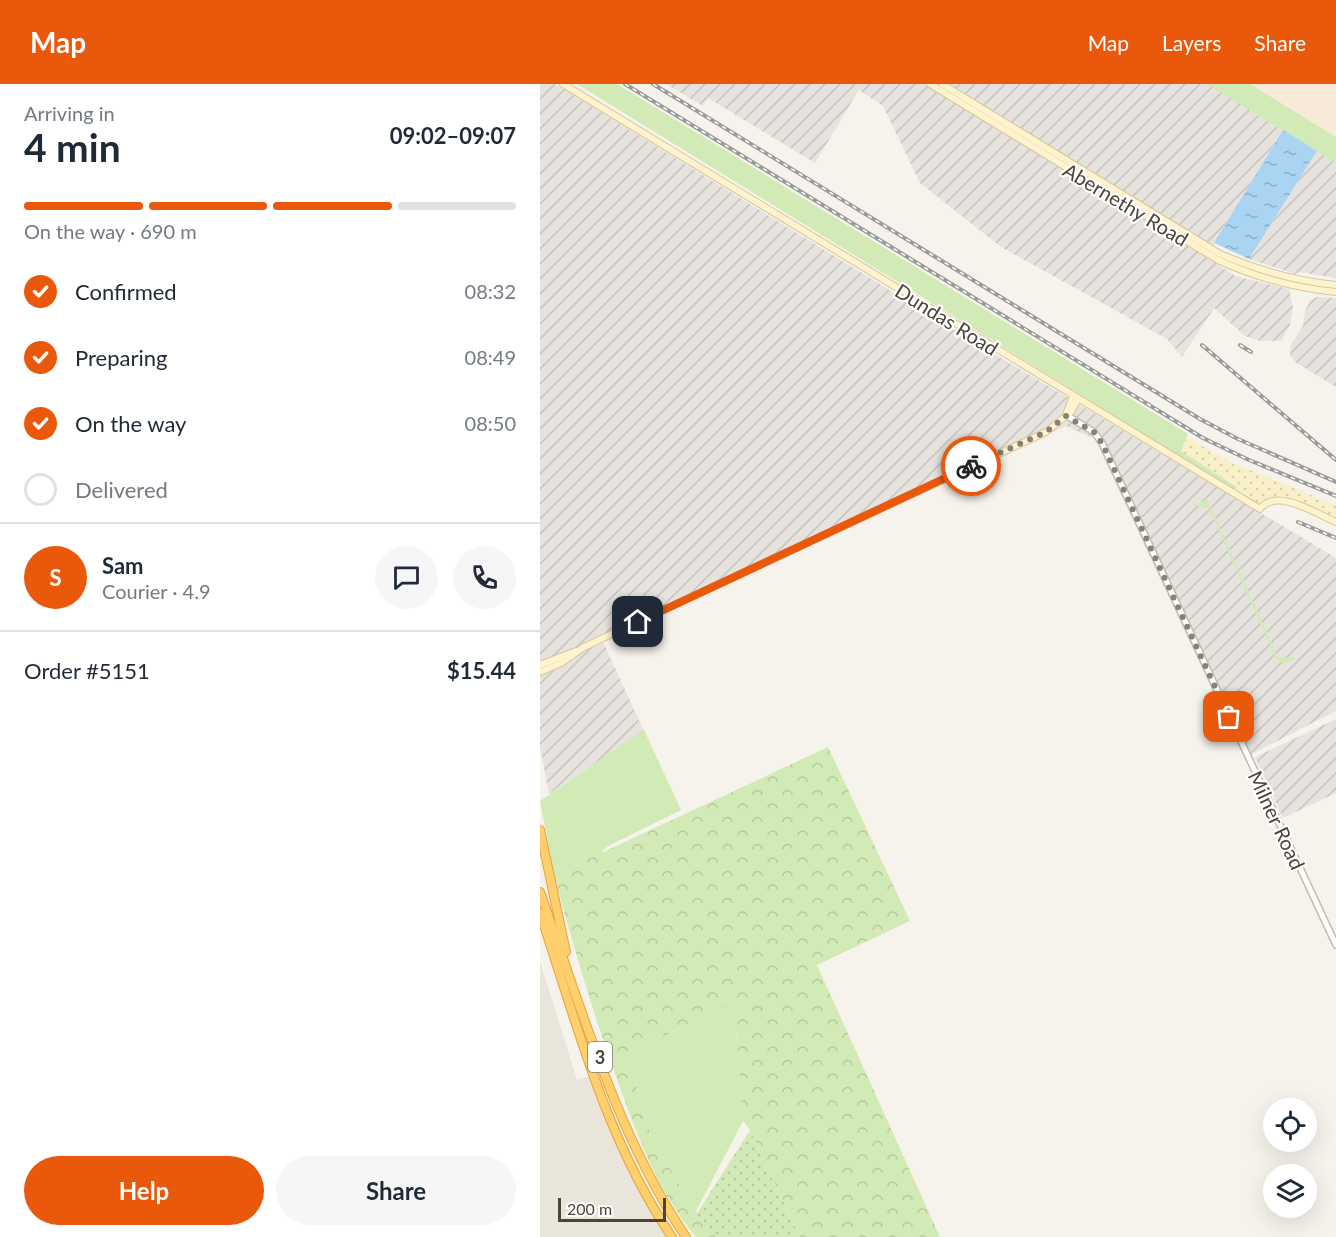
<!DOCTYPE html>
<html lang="en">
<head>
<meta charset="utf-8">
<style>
  :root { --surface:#fff; --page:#f6f6f7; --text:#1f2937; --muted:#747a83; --line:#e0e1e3; --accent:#ea580c }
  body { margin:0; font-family:Lato,sans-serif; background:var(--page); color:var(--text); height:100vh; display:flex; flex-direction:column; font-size:22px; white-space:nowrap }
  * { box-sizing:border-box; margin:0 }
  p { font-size:20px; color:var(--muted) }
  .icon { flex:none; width:33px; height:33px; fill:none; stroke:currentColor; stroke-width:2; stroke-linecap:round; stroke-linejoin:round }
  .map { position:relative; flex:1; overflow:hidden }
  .side { display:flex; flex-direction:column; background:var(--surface); width:540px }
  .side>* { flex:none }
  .fabs { position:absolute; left:723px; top:1014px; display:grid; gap:12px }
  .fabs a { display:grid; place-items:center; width:54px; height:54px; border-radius:50%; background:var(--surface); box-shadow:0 6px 24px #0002; font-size:30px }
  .scale { position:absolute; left:18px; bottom:15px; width:108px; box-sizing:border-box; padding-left:6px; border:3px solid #4b4439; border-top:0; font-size:16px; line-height:21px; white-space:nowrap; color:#4b4439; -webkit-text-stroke:4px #fff; paint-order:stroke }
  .pin { position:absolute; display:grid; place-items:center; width:51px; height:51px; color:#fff; margin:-26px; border-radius:12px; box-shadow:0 3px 9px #0006 }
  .courier { position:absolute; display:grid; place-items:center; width:60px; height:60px; margin:-30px; border:4px solid #ea580c; border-radius:50%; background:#fff; color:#222; box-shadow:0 2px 8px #0007 }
  .summary em { font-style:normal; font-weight:700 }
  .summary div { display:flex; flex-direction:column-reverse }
  .summary { display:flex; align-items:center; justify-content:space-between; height:102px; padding:0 24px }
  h1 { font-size:39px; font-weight:700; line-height:45px }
  .bar { display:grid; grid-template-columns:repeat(4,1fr); gap:9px 6px; align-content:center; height:72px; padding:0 24px }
  .bar i { height:8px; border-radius:4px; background:var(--line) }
  .bar .on { background:var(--accent) }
  .bar p { grid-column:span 4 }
  .line { display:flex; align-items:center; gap:15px; padding:0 24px; border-top:2px solid var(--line) }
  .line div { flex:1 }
  .round { display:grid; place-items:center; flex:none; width:63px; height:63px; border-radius:32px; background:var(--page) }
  ol { padding:0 24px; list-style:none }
  li { display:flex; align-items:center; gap:18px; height:66px }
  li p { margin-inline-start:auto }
  li .icon { padding:6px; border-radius:50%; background:var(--accent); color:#fff; stroke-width:4 }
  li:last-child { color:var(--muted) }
  li i { width:33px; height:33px; border:3px solid var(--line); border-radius:50% }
  .cta { display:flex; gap:12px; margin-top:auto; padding:12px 24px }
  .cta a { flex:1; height:69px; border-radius:36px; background:var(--accent); color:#fff; font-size:24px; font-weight:700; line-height:69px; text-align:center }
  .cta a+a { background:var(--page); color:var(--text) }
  header { display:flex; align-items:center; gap:36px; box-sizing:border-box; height:84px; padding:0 30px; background:var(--accent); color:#fff }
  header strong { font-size:28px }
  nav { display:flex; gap:33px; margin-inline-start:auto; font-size:21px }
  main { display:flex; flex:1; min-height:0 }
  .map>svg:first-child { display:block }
  .residential { fill:#eae5da }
  .commercial { fill:#f7ead8 }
  .industrial { fill:url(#industrial-furrows) }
  .grass { fill:#d2eab5 }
  .forest { fill:url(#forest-crowns) }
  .sand { fill:url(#sand-dots) }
  .park { fill:url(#park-dots) }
  .water { fill:url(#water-ripples) }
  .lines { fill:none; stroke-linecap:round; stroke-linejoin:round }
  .tertiary-casing { stroke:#c2bbae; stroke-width:8 }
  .secondary-casing { stroke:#d6c79b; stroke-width:8 }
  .motorway-casing { stroke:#e0a43c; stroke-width:10 }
  .tertiary { stroke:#fff; stroke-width:5 }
  .secondary { stroke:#fff3cd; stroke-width:6 }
  .motorway { stroke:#ffcf6e; stroke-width:8 }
  .rail-casing { stroke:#9a9a9a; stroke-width:4 }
  .rail { stroke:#fff; stroke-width:1.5; stroke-dasharray:4.5; stroke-linecap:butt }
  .done { stroke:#878178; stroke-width:6; stroke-dasharray:0 10.8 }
  .route { stroke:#ea580c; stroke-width:8 }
  .labels { text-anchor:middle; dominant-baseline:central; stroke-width:4.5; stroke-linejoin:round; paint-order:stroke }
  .shield { fill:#fff; stroke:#817c74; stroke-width:1.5 }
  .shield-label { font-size:18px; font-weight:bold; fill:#4b4439 }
  .street-label { font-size:20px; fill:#4b4439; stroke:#fff }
</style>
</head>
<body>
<header>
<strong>Map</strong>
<nav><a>Map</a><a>Layers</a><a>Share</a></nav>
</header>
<main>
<section class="side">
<div class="summary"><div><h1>4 min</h1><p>Arriving in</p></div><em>09:02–09:07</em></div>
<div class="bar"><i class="on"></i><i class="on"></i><i class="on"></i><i></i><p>On the way · 690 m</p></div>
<ol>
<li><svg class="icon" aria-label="check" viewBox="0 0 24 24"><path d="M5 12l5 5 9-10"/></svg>Confirmed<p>08:32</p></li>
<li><svg class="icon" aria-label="check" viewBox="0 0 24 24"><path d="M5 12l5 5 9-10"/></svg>Preparing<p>08:49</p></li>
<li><svg class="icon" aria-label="check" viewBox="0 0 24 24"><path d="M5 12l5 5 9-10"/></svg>On the way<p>08:50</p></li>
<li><i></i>Delivered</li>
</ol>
<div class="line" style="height:108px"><b class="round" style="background:var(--accent);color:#fff">S</b><div><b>Sam</b><p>Courier · 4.9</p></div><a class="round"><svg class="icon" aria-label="chat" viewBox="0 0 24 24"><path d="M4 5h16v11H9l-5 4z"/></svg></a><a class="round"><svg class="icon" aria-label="phone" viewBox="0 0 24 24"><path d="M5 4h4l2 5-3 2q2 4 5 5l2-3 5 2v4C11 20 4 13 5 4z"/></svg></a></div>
<div class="line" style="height:78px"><div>Order #5151</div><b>$15.44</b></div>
<div class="cta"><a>Help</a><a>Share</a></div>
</section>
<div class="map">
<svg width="796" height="1153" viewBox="0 0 796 1153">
  <defs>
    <pattern id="industrial-furrows" width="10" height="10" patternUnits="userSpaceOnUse" patternTransform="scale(1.5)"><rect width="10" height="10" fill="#e6e2dd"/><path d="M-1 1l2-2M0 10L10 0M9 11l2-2" fill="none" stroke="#c7c3be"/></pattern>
    <pattern id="forest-crowns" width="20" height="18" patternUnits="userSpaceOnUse" patternTransform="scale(1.5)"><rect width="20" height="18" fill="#d2eab5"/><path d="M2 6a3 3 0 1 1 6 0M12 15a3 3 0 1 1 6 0" fill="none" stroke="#b6ca9c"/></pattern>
    <pattern id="sand-dots" width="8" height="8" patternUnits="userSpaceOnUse" patternTransform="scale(1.5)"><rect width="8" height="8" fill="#f9efc9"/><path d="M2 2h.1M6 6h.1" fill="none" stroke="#d7cead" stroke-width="1.8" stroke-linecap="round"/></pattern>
    <pattern id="park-dots" width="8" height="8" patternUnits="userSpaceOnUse" patternTransform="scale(1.5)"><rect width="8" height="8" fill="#d2eab5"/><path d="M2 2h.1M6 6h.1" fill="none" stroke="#b6ca9c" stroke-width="1.8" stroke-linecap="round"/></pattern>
    <pattern id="water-ripples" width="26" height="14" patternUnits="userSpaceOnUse" patternTransform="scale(1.5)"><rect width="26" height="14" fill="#a9d4f2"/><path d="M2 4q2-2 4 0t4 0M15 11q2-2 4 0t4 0" fill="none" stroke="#8caec5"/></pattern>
  </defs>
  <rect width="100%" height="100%" fill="#f6f3ec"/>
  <polygon class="residential" points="0,877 37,996 54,991 75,1048 132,1153 0,1153"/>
  <polygon class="commercial" points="710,0 796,0 796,53"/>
  <g class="industrial">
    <polygon points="0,0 15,0 421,250 796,474 796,627 704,674 555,355 526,342 63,558 104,647 9,710 0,663"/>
    <polygon points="126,0 668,0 743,46 674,159 676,179 695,192 749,205 753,224 750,241 741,257 720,257 705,252 674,224 642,273 627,255 461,163 380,99 343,22 319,6 275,79 168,14 163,22"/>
    <polygon points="777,67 796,79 796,194 760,188 755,190 709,175"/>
    <polygon points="776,213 796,214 796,303 755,278 750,271 751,260 763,242 765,227 770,217"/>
    <polygon points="796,635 796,709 743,734 715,673"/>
  </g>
  <g class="grass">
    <polygon points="37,0 77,0 648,350 641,367 697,403 695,406"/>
    <polygon points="667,0 710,0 796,53 796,79"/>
    <polygon points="667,415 738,573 746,574 753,571 754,576 742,580 736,575 669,424 653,422"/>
    <polygon points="104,646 141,726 66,763 61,770 15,795 0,717"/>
    <polygon points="194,919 203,1037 156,1127 111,1053 87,969"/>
  </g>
  <path class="forest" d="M288 663 370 837 277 881 400 1153H260L210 1046 203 1037 194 919 87 969 111 1053 156 1127 179 1153H156C117 1107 98 1053 78 998 53 930 33 861 14 791Z"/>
  <path class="sand" d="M647 353 690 378 796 421V433C773 424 743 408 720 421L695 406 697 402 641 367Z"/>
  <polygon class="park" points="210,1046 260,1153 176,1153 156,1131"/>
  <polygon class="water" points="743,46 777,67 709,175 674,159"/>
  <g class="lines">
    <defs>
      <polyline id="tertiary" points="526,331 554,348 562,359 796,861"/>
      <g id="secondary">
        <path d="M23 0 720 425C736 403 777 430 796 438"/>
        <path d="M390 0 678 176C715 193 755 204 796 208"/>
        <path d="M402 0 680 170C717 186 756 197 796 201"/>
        <polyline points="526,331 533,312"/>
        <polyline points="0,581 36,567"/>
        <polyline points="0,588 21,579 44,563 123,526 506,348 531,328 538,315"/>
      </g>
      <g id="motorway">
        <polyline points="0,746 26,868"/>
        <path d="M0 808C42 925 76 1050 146 1153"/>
        <path d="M0 829C37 940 66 1056 132 1153"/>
      </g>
    </defs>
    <use href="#tertiary" class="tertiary-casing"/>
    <use href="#secondary" class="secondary-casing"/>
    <use href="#motorway" class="motorway-casing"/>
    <use href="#tertiary" class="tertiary"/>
    <use href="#secondary" class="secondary"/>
    <use href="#motorway" class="motorway"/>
    <defs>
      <g id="rail">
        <polyline points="85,0 663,354 709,376 796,412"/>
        <polyline points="113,0 660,335 698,355 796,398"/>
        <polyline points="662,261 796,376"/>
        <polyline points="700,261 711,268"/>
        <polyline points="758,438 796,454"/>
      </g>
    </defs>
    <use href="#rail" class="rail-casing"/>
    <use href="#rail" class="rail"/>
  </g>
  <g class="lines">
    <polyline class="done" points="431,382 506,348 526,332 554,348 562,359 689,633"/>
    <polyline class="route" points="98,538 431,382"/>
  </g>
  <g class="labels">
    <rect class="shield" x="48" y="958" width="24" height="30" rx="4.5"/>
    <g class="shield-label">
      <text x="60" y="973">3</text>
    </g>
    <g class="street-label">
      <text transform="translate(586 120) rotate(31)">Abernethy Road</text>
      <text transform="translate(407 235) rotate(32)">Dundas Road</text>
      <text transform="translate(737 736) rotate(65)">Milner Road</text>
    </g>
  </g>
</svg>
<div class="fabs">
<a><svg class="icon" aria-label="locate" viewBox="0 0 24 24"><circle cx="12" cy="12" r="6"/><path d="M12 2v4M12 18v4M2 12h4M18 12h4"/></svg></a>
<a><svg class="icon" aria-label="layers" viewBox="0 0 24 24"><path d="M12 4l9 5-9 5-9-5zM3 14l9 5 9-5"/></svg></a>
</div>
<div class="scale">200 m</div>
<div class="pin" style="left:689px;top:633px;background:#ea580c"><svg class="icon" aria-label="bag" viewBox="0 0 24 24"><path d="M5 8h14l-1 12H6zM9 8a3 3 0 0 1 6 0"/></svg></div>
<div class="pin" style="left:98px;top:538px;background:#1f2937"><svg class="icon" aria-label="home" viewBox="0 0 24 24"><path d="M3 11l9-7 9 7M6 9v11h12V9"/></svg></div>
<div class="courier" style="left:431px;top:382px"><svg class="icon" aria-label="bike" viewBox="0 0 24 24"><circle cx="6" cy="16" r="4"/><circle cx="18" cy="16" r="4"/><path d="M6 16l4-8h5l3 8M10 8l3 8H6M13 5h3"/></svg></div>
</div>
</main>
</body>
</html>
